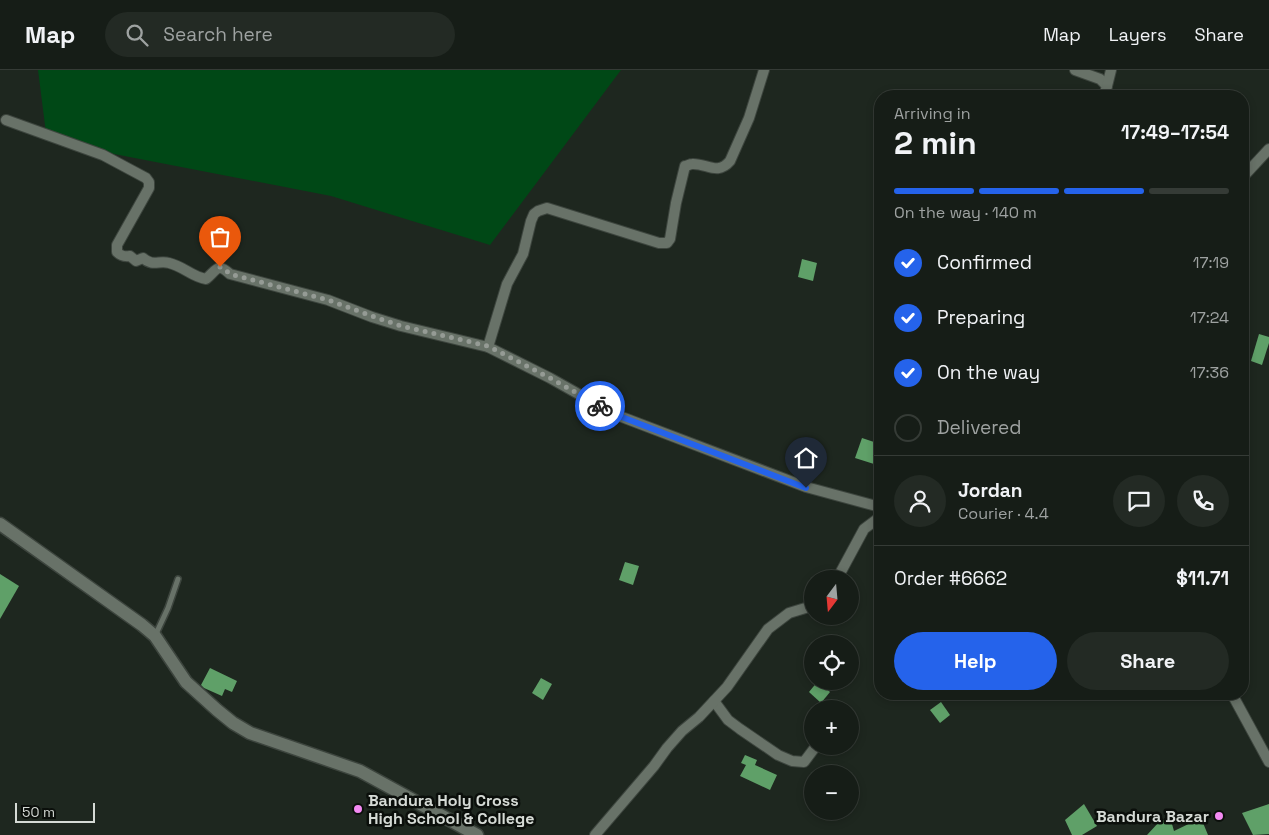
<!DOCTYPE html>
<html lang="en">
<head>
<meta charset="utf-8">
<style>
  :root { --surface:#161d17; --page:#232a24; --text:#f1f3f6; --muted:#9ea2a1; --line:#353b36; --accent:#2563eb }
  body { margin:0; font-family:"Space Grotesk",sans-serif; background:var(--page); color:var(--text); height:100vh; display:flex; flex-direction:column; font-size:19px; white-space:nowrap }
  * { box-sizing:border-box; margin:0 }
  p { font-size:16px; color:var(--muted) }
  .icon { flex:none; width:28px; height:28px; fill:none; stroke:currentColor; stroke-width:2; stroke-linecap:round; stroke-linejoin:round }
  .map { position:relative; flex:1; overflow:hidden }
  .panel { position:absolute; left:874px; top:20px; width:375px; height:610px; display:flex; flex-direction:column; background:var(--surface); border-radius:20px; box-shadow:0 2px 8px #0003,0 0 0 1px var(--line) }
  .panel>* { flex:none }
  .needle { width:32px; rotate:196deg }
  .tools { position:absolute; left:804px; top:500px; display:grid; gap:10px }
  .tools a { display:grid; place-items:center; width:55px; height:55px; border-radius:50%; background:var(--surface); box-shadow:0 2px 8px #0003,0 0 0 1px var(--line); font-size:25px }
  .scale { position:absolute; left:15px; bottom:12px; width:80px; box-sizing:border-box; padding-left:5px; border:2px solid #d5dad5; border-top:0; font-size:14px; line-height:18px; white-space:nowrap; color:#d5dad5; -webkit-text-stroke:4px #0b0f0b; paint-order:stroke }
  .pin { position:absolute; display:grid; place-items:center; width:42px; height:42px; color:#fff; margin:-51px -21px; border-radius:50% 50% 50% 0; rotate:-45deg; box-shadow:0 0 5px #0007 }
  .pin .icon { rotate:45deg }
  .courier { position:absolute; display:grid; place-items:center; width:50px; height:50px; margin:-25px; border:4px solid #2563eb; border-radius:50%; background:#fff; color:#222; box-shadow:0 1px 6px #0007 }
  .summary em { font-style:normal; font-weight:700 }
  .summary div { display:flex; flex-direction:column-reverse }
  .summary { display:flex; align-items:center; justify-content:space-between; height:85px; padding:0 20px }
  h1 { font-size:32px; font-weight:700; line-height:38px }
  .bar { display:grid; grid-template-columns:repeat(4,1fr); gap:8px 5px; align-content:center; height:60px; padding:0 20px }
  .bar i { height:6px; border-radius:4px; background:var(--line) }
  .bar .active { background:var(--accent) }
  .bar p { grid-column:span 4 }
  .line { display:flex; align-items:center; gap:12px; padding:0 20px; border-top:1px solid var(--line) }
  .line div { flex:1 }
  .round { display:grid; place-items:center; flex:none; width:52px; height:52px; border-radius:26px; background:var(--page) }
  ol { padding:0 20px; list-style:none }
  li { display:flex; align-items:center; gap:15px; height:55px }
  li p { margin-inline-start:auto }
  li .icon { padding:5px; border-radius:50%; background:var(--accent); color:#fff; stroke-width:4 }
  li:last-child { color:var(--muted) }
  li i { width:28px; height:28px; border:2px solid var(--line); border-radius:50% }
  .primary-button { display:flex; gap:10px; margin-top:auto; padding:10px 20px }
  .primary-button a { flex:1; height:58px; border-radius:30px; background:var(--accent); color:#fff; font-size:20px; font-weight:700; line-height:58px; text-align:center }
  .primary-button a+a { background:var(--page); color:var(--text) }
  header { display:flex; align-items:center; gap:30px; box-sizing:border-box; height:70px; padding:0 25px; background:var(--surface); border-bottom:1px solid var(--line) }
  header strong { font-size:24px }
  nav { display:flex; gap:28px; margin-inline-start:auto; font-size:18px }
  .search { width:350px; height:45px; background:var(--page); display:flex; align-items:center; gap:12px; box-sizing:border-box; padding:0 18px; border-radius:28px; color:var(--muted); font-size:19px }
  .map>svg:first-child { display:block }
  .green { fill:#004816 }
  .building { fill:#5fa068 }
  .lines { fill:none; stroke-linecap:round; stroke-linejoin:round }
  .service-casing { stroke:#3d453e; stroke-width:8 }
  .minor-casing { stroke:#3d453e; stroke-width:12 }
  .tertiary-casing { stroke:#3d453e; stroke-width:15 }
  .service { stroke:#687268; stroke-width:5 }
  .minor { stroke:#687268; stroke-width:10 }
  .tertiary { stroke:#687268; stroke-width:12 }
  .done { stroke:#959b95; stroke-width:5; stroke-dasharray:0 9 }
  .route { stroke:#2563eb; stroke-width:6 }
  .poi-dot { fill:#f38af2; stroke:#0b0f0b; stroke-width:2 }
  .labels { text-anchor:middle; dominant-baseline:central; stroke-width:5; stroke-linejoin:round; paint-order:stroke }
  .poi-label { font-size:16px; font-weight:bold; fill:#d5dad5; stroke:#0b0f0b; text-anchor:start }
</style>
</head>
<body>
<header>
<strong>Map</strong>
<div class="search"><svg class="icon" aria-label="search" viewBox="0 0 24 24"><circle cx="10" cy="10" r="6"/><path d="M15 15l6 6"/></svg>Search here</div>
<nav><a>Map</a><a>Layers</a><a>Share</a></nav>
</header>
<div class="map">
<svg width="1269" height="765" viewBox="0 0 1269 765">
  <rect width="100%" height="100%" fill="#1e271f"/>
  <polygon class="green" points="38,0 621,0 490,175 331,126 47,71"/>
  <g class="building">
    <polygon points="802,189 817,193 813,211 798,207"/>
    <polygon points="1259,264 1269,267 1269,273 1262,295 1251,291"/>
    <polygon points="862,368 880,374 874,394 855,388"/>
    <polygon points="625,492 639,496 633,515 619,510"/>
    <polygon points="0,504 19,516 0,549"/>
    <polygon points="210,598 237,611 232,622 225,619 222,626 204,618 201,615"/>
    <polygon points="541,608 552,614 543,630 532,623"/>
    <polygon points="818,611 830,622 821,633 809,622"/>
    <polygon points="941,632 950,645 940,653 930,640"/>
    <polygon points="745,685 757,690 755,695 777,705 770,720 740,706 746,695 741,693"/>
    <polygon points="1084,734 1097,756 1082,765 1072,765 1065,750"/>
    <polygon points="1269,734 1269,764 1253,765 1242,743"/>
    <polygon points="1170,747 1174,761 1201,748 1208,765 1147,765 1159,752"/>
  </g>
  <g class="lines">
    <defs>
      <polyline id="service" points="155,566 168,538 178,509"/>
      <g id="minor">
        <polyline points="1075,0 1100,9 1107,16 1104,26"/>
        <polyline points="1107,16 1111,0"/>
        <path d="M6 50 103 85 146 108 149 112V118L117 175V182C121 186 124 187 130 186L136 191 143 188C153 197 159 190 169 193 183 196 192 207 206 209 217 200 217 192 230 204L328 230 372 247 401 256 488 277 550 308 614 344 806 417 880 437"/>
        <polyline points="1242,108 1269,79"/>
        <path d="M488 277 507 214 523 184 531 151 534 144 538 141 547 138 659 173H667L670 169 676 133 685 96C687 96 690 94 692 94 707 93 717 106 730 91L749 48 764 0"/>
        <polyline points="837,509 864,459 880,447"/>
        <polyline points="1232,624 1269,692"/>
        <polyline points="714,631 728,650 740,659 778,685 792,691 804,692 816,676"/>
        <polyline points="595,765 654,696 667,678 682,661 699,647 727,617 768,559 789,543 812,536"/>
      </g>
      <polyline id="tertiary" points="0,454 142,555 155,566 186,612 217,640 233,653 250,663 360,701 477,765"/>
    </defs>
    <use href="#service" class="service-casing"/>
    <use href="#minor" class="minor-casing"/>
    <use href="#tertiary" class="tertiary-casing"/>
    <use href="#service" class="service"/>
    <use href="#minor" class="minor"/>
    <use href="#tertiary" class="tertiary"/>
  </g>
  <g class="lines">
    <polyline class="done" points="220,197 223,198 230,204 328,230 372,246 401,256 488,276 550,308 600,336"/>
    <polyline class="route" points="600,336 614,344 806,418"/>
  </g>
  <g class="poi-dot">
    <circle cx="358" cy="739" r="5"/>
    <circle cx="1219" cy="746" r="5"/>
  </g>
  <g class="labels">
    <g class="poi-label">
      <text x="368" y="730">Bandura Holy Cross<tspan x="368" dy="18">High School &amp; College</tspan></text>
      <text x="1209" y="746" text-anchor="end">Bandura Bazar</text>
    </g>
  </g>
</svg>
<div class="tools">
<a><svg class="needle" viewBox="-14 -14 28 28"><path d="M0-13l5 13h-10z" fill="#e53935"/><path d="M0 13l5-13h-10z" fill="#9ea2a1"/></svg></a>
<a><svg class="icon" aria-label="locate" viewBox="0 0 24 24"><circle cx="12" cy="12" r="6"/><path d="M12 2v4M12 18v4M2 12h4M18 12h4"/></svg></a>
<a>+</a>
<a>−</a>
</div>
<div class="scale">50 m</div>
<div class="pin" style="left:220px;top:197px;background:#ea580c"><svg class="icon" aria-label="bag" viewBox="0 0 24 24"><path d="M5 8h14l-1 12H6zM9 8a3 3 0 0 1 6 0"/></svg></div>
<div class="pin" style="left:806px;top:418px;background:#1f2937"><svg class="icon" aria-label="home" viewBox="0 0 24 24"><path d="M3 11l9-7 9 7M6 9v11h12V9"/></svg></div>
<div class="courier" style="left:600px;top:336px"><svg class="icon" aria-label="bike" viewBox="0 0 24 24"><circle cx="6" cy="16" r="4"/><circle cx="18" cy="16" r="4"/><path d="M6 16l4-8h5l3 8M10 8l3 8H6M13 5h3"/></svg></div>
<section class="panel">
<div class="summary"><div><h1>2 min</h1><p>Arriving in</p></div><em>17:49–17:54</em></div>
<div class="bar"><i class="active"></i><i class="active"></i><i class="active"></i><i></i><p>On the way · 140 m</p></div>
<ol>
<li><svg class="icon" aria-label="check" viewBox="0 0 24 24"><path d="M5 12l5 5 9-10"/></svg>Confirmed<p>17:19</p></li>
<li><svg class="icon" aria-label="check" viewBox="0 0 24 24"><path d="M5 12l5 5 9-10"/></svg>Preparing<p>17:24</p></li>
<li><svg class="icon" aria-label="check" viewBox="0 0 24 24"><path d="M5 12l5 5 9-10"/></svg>On the way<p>17:36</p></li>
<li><i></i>Delivered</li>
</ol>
<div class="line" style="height:90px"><a class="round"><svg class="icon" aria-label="person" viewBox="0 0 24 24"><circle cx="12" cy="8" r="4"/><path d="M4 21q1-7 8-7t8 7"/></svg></a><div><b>Jordan</b><p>Courier · 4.4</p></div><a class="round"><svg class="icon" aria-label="chat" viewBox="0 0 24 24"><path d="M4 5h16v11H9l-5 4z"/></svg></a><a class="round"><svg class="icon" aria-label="phone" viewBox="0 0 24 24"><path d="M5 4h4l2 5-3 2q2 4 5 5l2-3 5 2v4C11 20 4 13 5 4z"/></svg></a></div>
<div class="line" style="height:65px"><div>Order #6662</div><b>$11.71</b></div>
<div class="primary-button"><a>Help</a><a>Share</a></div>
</section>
</div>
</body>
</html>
